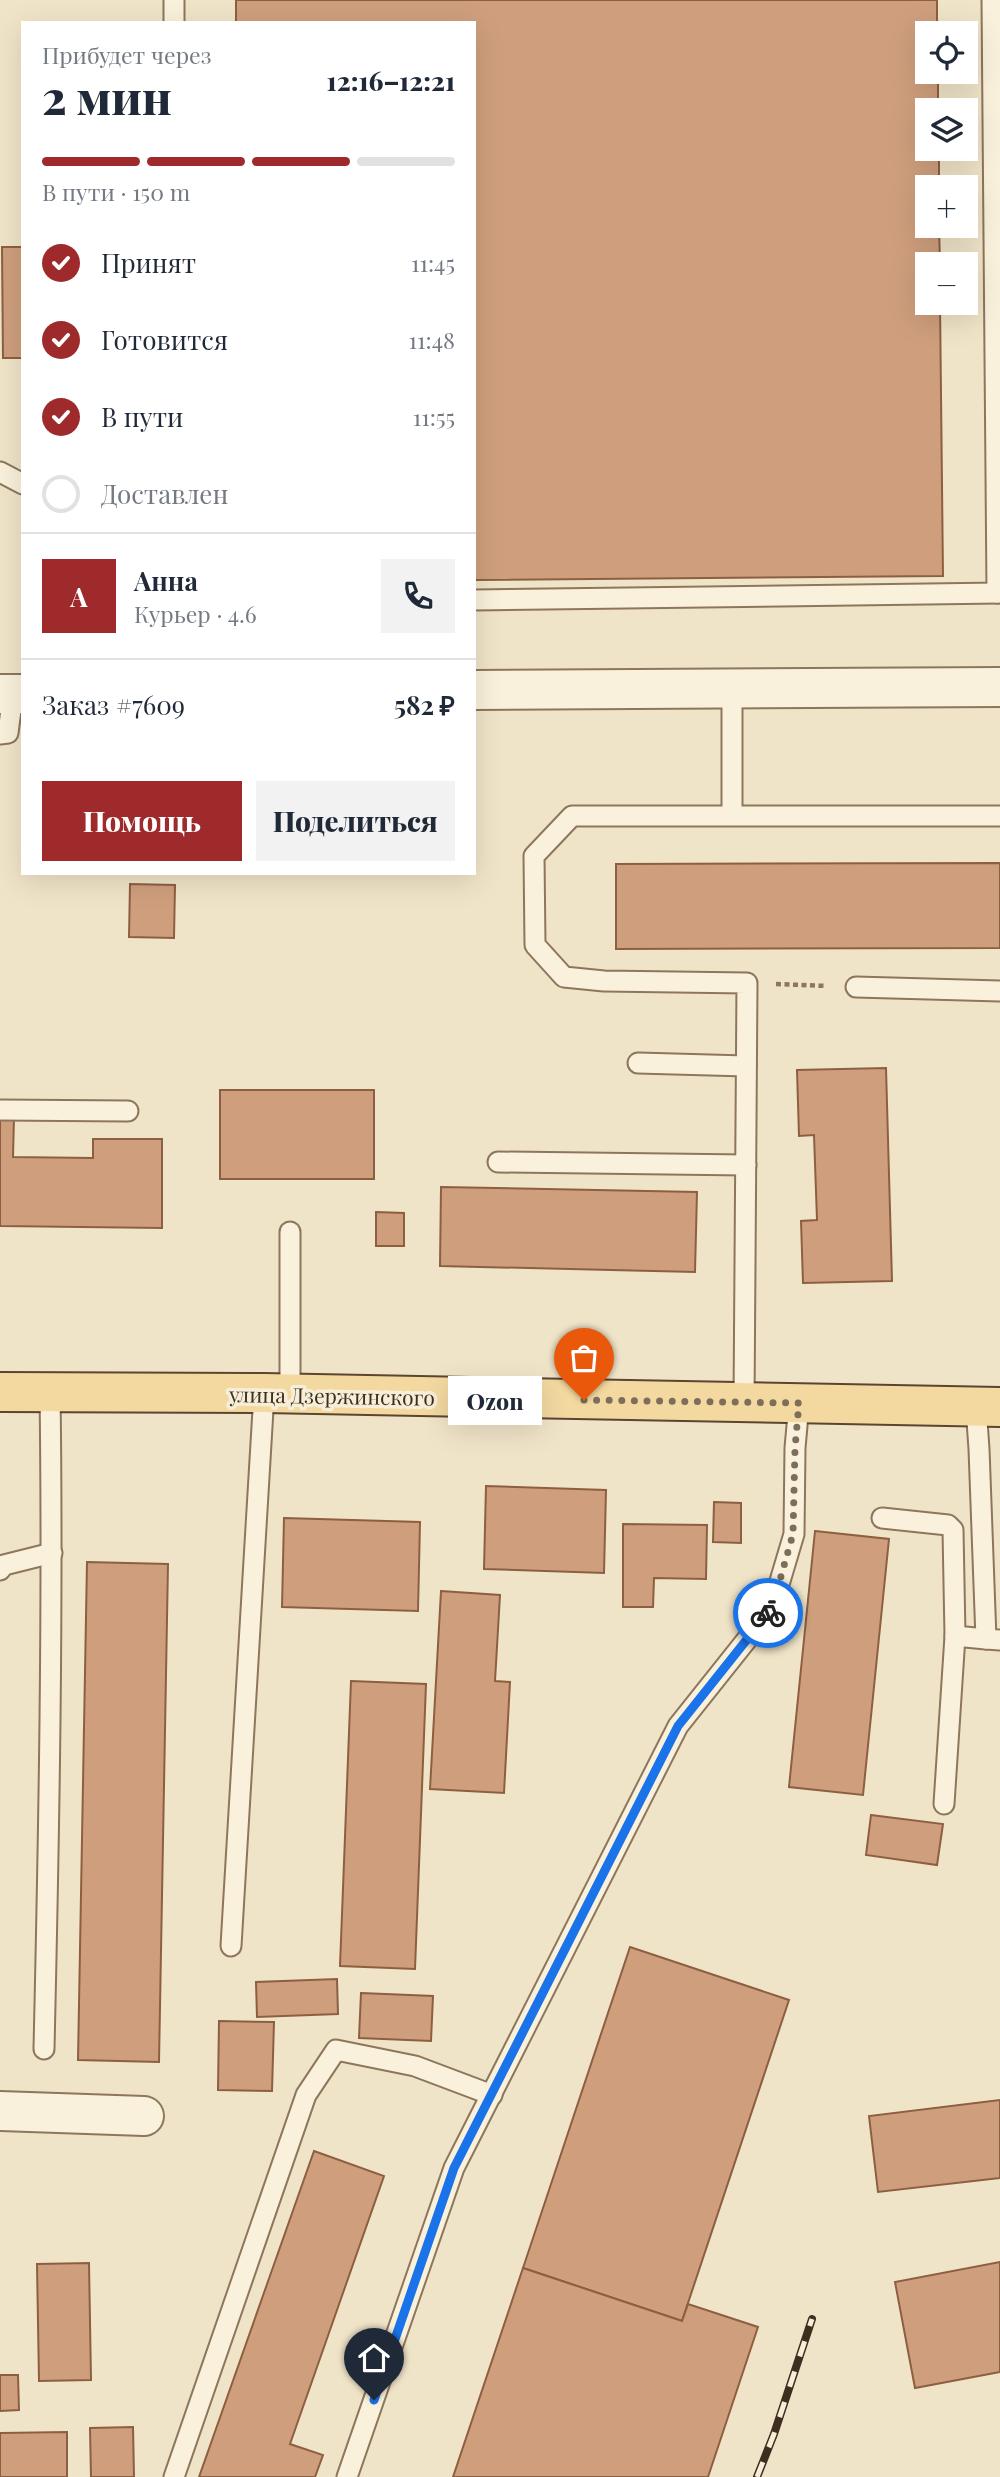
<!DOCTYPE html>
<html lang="ru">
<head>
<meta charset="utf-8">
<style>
  :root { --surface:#fff; --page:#f2f2f3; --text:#1f2937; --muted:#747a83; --line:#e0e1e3; --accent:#9e2a2b }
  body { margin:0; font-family:"Playfair Display",serif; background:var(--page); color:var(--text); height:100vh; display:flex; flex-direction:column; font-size:26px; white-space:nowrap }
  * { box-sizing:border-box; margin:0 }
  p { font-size:23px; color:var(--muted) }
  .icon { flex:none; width:38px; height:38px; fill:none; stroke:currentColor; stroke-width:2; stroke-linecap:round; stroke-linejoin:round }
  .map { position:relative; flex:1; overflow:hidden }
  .drawer { position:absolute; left:21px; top:21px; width:455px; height:854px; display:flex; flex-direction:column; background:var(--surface); border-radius:0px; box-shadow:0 7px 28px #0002 }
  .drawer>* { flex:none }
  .controls { position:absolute; left:915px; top:21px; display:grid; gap:14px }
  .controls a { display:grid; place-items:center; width:63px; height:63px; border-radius:0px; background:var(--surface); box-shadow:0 7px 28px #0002; font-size:35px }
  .pin { position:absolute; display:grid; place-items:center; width:60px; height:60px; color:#fff; margin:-72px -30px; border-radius:50% 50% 50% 0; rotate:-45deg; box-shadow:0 0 7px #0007 }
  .pin .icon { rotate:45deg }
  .courier { position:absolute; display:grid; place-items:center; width:70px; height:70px; margin:-35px; border:5px solid #1a73e8; border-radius:50%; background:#fff; color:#222; box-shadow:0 2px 9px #0007 }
  .bubble { position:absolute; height:49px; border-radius:0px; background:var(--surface); box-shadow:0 7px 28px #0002; font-size:23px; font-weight:800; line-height:49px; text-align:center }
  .headline em { font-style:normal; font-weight:800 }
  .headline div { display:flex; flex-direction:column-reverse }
  .headline { display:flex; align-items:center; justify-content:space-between; height:119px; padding:0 21px }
  h1 { font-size:46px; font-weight:800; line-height:52px }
  .bar { display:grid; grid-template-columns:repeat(4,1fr); gap:10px 7px; align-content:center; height:84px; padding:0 21px }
  .bar i { height:9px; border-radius:5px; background:var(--line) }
  .bar .current { background:var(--accent) }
  .bar p { grid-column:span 4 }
  .line { display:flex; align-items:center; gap:18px; padding:0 21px; border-top:2px solid var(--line) }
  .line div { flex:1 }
  .round { display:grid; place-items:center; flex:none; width:74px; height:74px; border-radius:0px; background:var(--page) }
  ol { padding:0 21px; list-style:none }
  li { display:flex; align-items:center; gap:21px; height:77px }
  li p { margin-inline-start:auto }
  li .icon { padding:7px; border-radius:50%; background:var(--accent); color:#fff; stroke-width:4 }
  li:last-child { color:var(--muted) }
  li i { width:38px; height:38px; border:4px solid var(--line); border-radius:50% }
  .action { display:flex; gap:14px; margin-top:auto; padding:14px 21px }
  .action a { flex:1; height:80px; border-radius:0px; background:var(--accent); color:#fff; font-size:28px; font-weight:800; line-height:80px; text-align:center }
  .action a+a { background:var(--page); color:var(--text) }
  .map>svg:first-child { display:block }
  .building { fill:#cf9f7d; stroke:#8d5f41; stroke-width:2 }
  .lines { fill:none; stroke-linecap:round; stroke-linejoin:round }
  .service-casing { stroke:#8d765c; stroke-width:23 }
  .minor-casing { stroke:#8d765c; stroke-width:42 }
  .primary-casing { stroke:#5b4430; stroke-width:42 }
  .path { stroke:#8d765c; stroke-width:4.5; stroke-dasharray:5 3.5; stroke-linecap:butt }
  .service { stroke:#faf1dc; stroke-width:19 }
  .minor { stroke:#faf1dc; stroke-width:38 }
  .primary { stroke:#f3d9a0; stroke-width:38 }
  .rail-casing { stroke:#3d2e20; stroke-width:8 }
  .rail { stroke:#f7eed8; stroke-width:5; stroke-dasharray:16; stroke-linecap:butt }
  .done { stroke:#7c6e5b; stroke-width:7; stroke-dasharray:0 12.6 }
  .route { stroke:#1a73e8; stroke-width:9 }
  .labels { text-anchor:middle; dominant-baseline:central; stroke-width:7; stroke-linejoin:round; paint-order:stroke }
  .street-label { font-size:21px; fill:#3d2e20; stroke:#f7eed8 }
</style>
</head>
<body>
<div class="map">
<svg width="1000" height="2477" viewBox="0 0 1000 2477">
  <rect width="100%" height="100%" fill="#f0e4c8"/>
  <g class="building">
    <polygon points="236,0 937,0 937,33 928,33 928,72 938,72 938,110 928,110 928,149 939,149 939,187 928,187 928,226 939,226 940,264 928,264 928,303 940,303 943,576 474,580 474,23 236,23"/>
    <polygon points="2,247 23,247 23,358 3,358"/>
    <polygon points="1000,863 1000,948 616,949 616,864"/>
    <polygon points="130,884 175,885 174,938 129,937"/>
    <polygon points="886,1068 892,1281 803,1283 801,1221 817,1220 814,1135 799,1136 797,1070"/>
    <rect x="220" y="1090" width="154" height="89"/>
    <polygon points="0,1117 14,1117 13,1157 93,1158 93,1139 162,1139 162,1228 0,1226"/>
    <polygon points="441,1187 697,1192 695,1272 440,1266"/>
    <polygon points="376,1212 404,1213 404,1246 376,1246"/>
    <polygon points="486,1486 606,1490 604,1573 484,1569"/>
    <polygon points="714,1502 741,1503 741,1543 713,1542"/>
    <polygon points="284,1518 420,1522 418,1611 282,1607"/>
    <polygon points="623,1524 707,1525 706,1579 654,1578 653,1607 623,1607"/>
    <polygon points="815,1531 889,1539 863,1795 789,1787"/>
    <polygon points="87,1562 168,1564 159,2062 78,2060"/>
    <polygon points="441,1591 500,1595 495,1681 510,1682 504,1793 430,1789"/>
    <polygon points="351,1681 426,1684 415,1969 340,1966"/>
    <polygon points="871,1815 943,1824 937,1865 866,1855"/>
    <polygon points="630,1947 789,2000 682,2321 523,2268"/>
    <polygon points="337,1979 338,2014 257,2017 256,1982"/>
    <polygon points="361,1993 433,1996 431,2041 359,2038"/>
    <polygon points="219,2021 274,2022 272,2091 218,2090"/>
    <polygon points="1000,2100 1000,2178 878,2192 869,2116"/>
    <polygon points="314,2151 384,2176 290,2444 323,2455 315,2477 199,2477"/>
    <polygon points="1000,2262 1000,2372 915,2388 895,2282"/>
    <polygon points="89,2263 91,2380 39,2381 37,2264"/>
    <polygon points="523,2268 682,2321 688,2304 758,2327 708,2477 453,2477"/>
    <polygon points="0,2375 18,2375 19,2410 0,2411"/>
    <polygon points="133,2427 134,2477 91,2477 90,2428"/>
    <polygon points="67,2432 67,2477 0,2477 0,2433"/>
  </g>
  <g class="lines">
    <defs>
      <g id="service">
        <polyline points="992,0 997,593"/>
        <polyline points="174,23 174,0"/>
        <polyline points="0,472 23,484"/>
        <polyline points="474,600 1000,593"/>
        <polyline points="732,687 732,815"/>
        <polyline points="0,734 8,733 13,694"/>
        <polyline points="856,987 1000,991"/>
        <polyline points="638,1063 746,1066"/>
        <polyline points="0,1110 128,1111"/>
        <polyline points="498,1162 746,1165"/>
        <polyline points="290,1394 290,1232"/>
        <polyline points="744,1403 747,983 604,981 564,977 535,945 534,856 572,816 1000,816"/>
        <polyline points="976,1407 979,1449 986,1639 1000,1640"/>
        <polyline points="882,1518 948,1525 953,1530 955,1636"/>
        <polyline points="0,1570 4,1565 52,1553"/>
        <polyline points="944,1804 955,1636 986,1639"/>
        <polyline points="231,1946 264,1393"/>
        <path d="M44 2049C49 1830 53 1611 50 1392"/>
        <polyline points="174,2477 306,2095 336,2050 415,2066 492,2095"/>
        <polyline points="347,2477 454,2168 678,1726 772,1608 794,1534 795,1448 799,1403"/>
      </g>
      <g id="minor">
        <polyline points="474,690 1000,687"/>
        <polyline points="0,694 23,694"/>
        <polyline points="0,2111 144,2116"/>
      </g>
      <polyline id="primary" points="0,1392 264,1393 1000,1407"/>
    </defs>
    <use href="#service" class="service-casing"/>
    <use href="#minor" class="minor-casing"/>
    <use href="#primary" class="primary-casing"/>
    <polyline class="path" points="776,984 827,986"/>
    <use href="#service" class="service"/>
    <use href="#minor" class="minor"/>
    <use href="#primary" class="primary"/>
    <defs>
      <polyline id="rail" points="757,2477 774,2434 812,2319"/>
    </defs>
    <use href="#rail" class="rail-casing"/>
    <use href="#rail" class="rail"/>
  </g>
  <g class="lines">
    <polyline class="done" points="584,1400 799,1403 795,1448 793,1534 772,1608 768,1613"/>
    <polyline class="route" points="374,2400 454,2168 678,1726 768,1613"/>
  </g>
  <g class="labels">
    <g class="street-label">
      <text transform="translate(332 1395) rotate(1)">улица Дзержинского</text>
    </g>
  </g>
</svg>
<div class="controls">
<a><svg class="icon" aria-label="locate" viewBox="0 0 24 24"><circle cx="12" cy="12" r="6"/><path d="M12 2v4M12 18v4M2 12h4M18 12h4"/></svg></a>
<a><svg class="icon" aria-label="layers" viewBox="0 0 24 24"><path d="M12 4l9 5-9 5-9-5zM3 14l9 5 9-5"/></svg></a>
<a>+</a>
<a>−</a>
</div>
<div class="pin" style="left:584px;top:1400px;background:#ea580c"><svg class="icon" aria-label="bag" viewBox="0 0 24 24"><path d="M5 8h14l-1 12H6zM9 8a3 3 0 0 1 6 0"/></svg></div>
<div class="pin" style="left:374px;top:2400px;background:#1f2937"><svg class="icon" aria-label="home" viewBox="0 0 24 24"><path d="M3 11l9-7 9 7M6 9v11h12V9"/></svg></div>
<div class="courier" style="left:768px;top:1613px"><svg class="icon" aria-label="bike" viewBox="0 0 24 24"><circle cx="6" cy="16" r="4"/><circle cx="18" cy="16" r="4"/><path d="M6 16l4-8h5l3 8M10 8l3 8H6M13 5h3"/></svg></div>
<div class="bubble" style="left:448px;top:1376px;width:94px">Ozon</div>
<section class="drawer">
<div class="headline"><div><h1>2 мин</h1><p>Прибудет через</p></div><em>12:16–12:21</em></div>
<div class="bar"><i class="current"></i><i class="current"></i><i class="current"></i><i></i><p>В пути · 150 m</p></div>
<ol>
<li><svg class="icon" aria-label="check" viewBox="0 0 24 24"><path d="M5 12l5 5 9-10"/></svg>Принят<p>11:45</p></li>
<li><svg class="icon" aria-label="check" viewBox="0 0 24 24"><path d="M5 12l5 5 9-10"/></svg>Готовится<p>11:48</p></li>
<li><svg class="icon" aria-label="check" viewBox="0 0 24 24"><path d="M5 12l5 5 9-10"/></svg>В пути<p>11:55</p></li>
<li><i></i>Доставлен</li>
</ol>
<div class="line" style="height:126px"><b class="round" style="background:var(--accent);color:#fff">А</b><div><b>Анна</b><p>Курьер · 4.6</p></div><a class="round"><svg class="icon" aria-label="phone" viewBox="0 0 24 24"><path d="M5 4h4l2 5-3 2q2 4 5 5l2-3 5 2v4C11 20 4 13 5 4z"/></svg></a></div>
<div class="line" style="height:91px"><div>Заказ #7609</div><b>582 ₽</b></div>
<div class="action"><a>Помощь</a><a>Поделиться</a></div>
</section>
</div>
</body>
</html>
